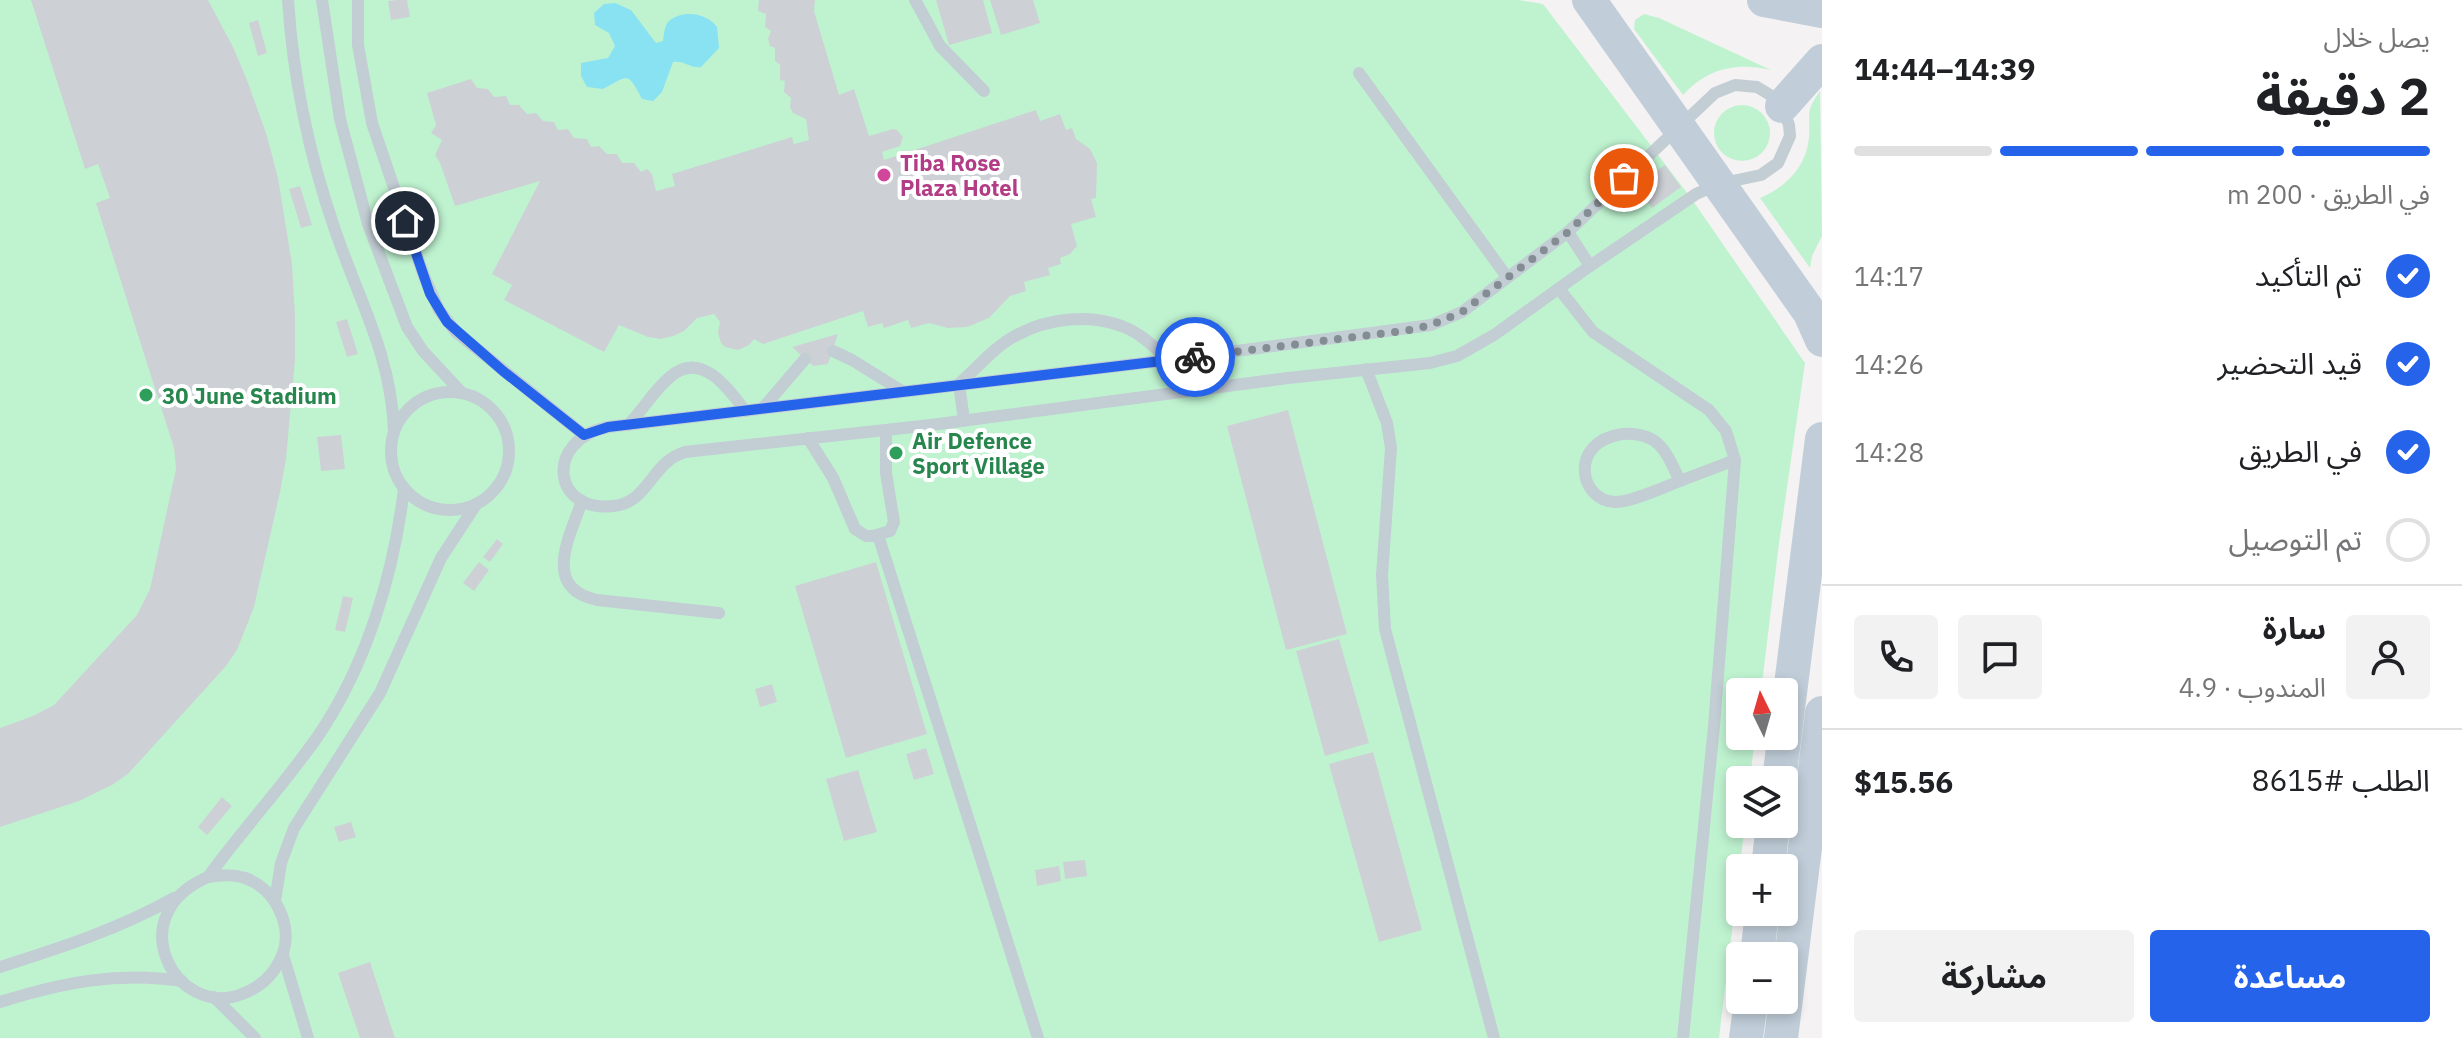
<!DOCTYPE html>
<html lang="ar">
<head>
<meta charset="utf-8">
<style>
  :root { --surface:#fff; --page:#f2f2f2; --text:#202124; --muted:#757577; --line:#e0e0e0; --accent:#2563eb }
  body { margin:0; font-family:"IBM Plex Sans","Noto Sans Arabic",sans-serif; background:var(--page); color:var(--text); direction:rtl; height:100vh; display:flex; flex-direction:column; font-size:30px; white-space:nowrap }
  * { box-sizing:border-box; margin:0 }
  p { font-size:26px; color:var(--muted) }
  .icon { flex:none; width:44px; height:44px; fill:none; stroke:currentColor; stroke-width:2; stroke-linecap:round; stroke-linejoin:round }
  .map { position:relative; flex:1; overflow:hidden; direction:ltr }
  .drawer { display:flex; flex-direction:column; background:var(--surface); width:640px }
  .drawer>* { flex:none }
  .needle { width:52px; rotate:355deg }
  .tools { position:absolute; left:1726px; top:678px; display:grid; gap:16px }
  .tools a { display:grid; place-items:center; width:72px; height:72px; border-radius:8px; background:var(--surface); box-shadow:0 4px 12px #0003; font-size:40px }
  .pin { position:absolute; display:grid; place-items:center; width:68px; height:68px; color:#fff; margin:-34px; border:4px solid #fff; border-radius:50%; box-shadow:0 2px 8px #0007 }
  .courier { position:absolute; display:grid; place-items:center; width:80px; height:80px; margin:-40px; border:6px solid #2563eb; border-radius:50%; background:#fff; color:#222; box-shadow:0 2px 10px #0007 }
  .summary em { font-style:normal; font-weight:700 }
  .summary div { display:flex; flex-direction:column-reverse }
  .summary { display:flex; align-items:center; justify-content:space-between; height:136px; padding:0 32px }
  h1 { font-size:52px; font-weight:700; line-height:60px }
  .bar { display:grid; grid-template-columns:repeat(4,1fr); gap:12px 8px; align-content:center; height:96px; padding:0 32px }
  .bar i { height:10px; border-radius:6px; background:var(--line) }
  .bar .active { background:var(--accent) }
  .bar p { grid-column:span 4 }
  .line { display:flex; align-items:center; gap:20px; padding:0 32px; border-top:2px solid var(--line) }
  .line div { flex:1 }
  .round { display:grid; place-items:center; flex:none; width:84px; height:84px; border-radius:8px; background:var(--page) }
  ol { padding:0 32px; list-style:none }
  li { display:flex; align-items:center; gap:24px; height:88px }
  li p { margin-inline-start:auto }
  li .icon { padding:8px; border-radius:50%; background:var(--accent); color:#fff; stroke-width:4 }
  li:last-child { color:var(--muted) }
  li i { width:44px; height:44px; border:4px solid var(--line); border-radius:50% }
  .action { display:flex; gap:16px; margin-top:auto; padding:16px 32px }
  .action a { flex:1; height:92px; border-radius:8px; background:var(--accent); color:#fff; font-size:32px; font-weight:700; line-height:92px; text-align:center }
  .action a+a { background:var(--page); color:var(--text) }
  main { display:flex; flex:1; min-height:0 }
  .map>svg:first-child { display:block }
  .green { fill:#bff3d0 }
  .water { fill:#89e2f2 }
  .building { fill:#cdd1d6 }
  .lines { fill:none; stroke-linecap:round; stroke-linejoin:round }
  .lane { stroke:#c2cdd4; stroke-width:12 }
  .secondary { stroke:#c1ced9; stroke-width:34 }
  .done { stroke:#848d94; stroke-width:8; stroke-dasharray:0 14.4 }
  .route { stroke:#2563eb; stroke-width:10 }
  .hotel-dot { fill:#d1479c; stroke:#fff; stroke-width:3 }
  .leisure-dot { fill:#2e9e5b; stroke:#fff; stroke-width:3 }
  .labels { text-anchor:middle; dominant-baseline:central; stroke-width:8; stroke-linejoin:round; paint-order:stroke }
  .hotel-label { font-size:22px; font-weight:bold; fill:#b23c85; stroke:#fff; text-anchor:start }
  .leisure-label { font-size:22px; font-weight:bold; fill:#27864d; stroke:#fff; text-anchor:start }
</style>
</head>
<body>
<main>
<section class="drawer">
<div class="summary"><div><h1>2 دقيقة</h1><p>يصل خلال</p></div><em>14:39–14:44</em></div>
<div class="bar"><i class="active"></i><i class="active"></i><i class="active"></i><i></i><p>في الطريق · 200 m</p></div>
<ol>
<li><svg class="icon" aria-label="check" viewBox="0 0 24 24"><path d="M5 12l5 5 9-10"/></svg>تم التأكيد<p>14:17</p></li>
<li><svg class="icon" aria-label="check" viewBox="0 0 24 24"><path d="M5 12l5 5 9-10"/></svg>قيد التحضير<p>14:26</p></li>
<li><svg class="icon" aria-label="check" viewBox="0 0 24 24"><path d="M5 12l5 5 9-10"/></svg>في الطريق<p>14:28</p></li>
<li><i></i>تم التوصيل</li>
</ol>
<div class="line" style="height:144px"><a class="round"><svg class="icon" aria-label="person" viewBox="0 0 24 24"><circle cx="12" cy="8" r="4"/><path d="M4 21q1-7 8-7t8 7"/></svg></a><div><b>سارة</b><p>المندوب · 4.9</p></div><a class="round"><svg class="icon" aria-label="chat" viewBox="0 0 24 24"><path d="M4 5h16v11H9l-5 4z"/></svg></a><a class="round"><svg class="icon" aria-label="phone" viewBox="0 0 24 24"><path d="M5 4h4l2 5-3 2q2 4 5 5l2-3 5 2v4C11 20 4 13 5 4z"/></svg></a></div>
<div class="line" style="height:104px"><div>الطلب #8615</div><b>$15.56</b></div>
<div class="action"><a>مساعدة</a><a>مشاركة</a></div>
</section>
<div class="map">
<svg width="1822" height="1038" viewBox="0 0 1822 1038">
  <rect width="100%" height="100%" fill="#f4f2f2"/>
  <g class="green">
    <polygon points="0,0 1519,0 1543,4 1691,198 1805,363 1779,543 1761,692 1740,692 1740,736 1755,736 1750,780 1740,780 1740,824 1745,824 1719,1038 0,1038"/>
    <path d="M1644 14 1659 18 1771 70C1736 62 1708 68 1683 95L1634 29 1635 20Z"/>
    <path d="M1820 91 1822 236 1812 256 1810 268 1760 198C1786 187 1806 167 1809 138 1811 113 1804 114 1820 91Z"/>
    <circle cx="1742" cy="133" r="28"/>
  </g>
  <path class="water" d="M615 3 631 10 656 43 663 41C664 35 664 27 668 22 682 9 707 13 717 27L719 48 701 67C691 69 684 60 673 62L662 92 653 101 642 99C627 70 628 76 603 89L587 87 581 76V63L608 58 615 46 609 33 595 25 594 13 604 4Z"/>
  <g class="building">
    <polygon points="31,0 208,0 233,47 247,80 267,136 278,178 292,264 295,316 295,360 286,459 280,492 254,607 237,650 226,666 128,774 112,785 79,801 0,827 0,728 33,716 54,705 137,615 150,589 176,469 174,448 96,203 110,198 98,164 85,169"/>
    <polygon points="397,0 407,0 410,17 391,20 388,1"/>
    <polygon points="759,0 815,0 814,11 839,95 854,89 869,136 893,129 897,130 903,137 900,146 882,152 884,160 1036,110 1040,121 1060,114 1066,130 1072,128 1076,139 1090,149 1097,163 1096,198 1091,199 1096,217 1071,224 1077,246 1070,254 1060,258 1061,264 1048,268 1050,275 1024,282 1026,291 1010,296 989,318 967,327 948,328 929,323 911,328 908,320 884,328 882,323 868,327 863,311 763,344 754,339 749,345 738,350 725,347 721,343 718,333 720,322 714,314 697,318 684,331 673,336 660,339 648,337 619,325 604,352 504,300 512,285 492,274 540,181 455,206 440,163 435,155 442,140 431,133 436,125 427,93 471,79 477,88 488,89 494,97 506,96 510,105 519,105 527,114 536,113 543,121 554,122 558,130 568,129 574,138 587,139 591,147 599,146 607,154 617,154 622,163 634,163 641,172 647,169 652,174 656,191 675,186 672,174 792,137 794,144 809,140 806,119 793,113 790,107 791,98 784,92 785,81 780,80 780,65 775,61 775,48 770,46 768,39 771,31 765,27 766,14 758,11"/>
    <polygon points="936,0 983,0 992,33 949,45"/>
    <polygon points="990,0 1033,0 1040,23 1001,35"/>
    <polygon points="258,20 267,53 258,56 249,23"/>
    <polygon points="1665,165 1681,187 1652,208 1636,186"/>
    <polygon points="300,186 312,225 301,228 289,189"/>
    <polygon points="347,319 358,354 347,357 336,322"/>
    <polygon points="838,334 828,364 813,366 792,347"/>
    <polygon points="1288,410 1347,634 1286,650 1227,426"/>
    <polygon points="341,435 345,469 321,471 317,437"/>
    <polygon points="497,539 503,544 490,562 483,557"/>
    <polygon points="479,562 489,570 474,591 463,583"/>
    <polygon points="876,562 927,734 846,758 795,586"/>
    <polygon points="343,596 353,598 345,632 335,630"/>
    <polygon points="1339,639 1369,743 1325,756 1296,651"/>
    <polygon points="772,684 777,702 760,707 755,689"/>
    <polygon points="926,748 934,774 914,780 906,754"/>
    <polygon points="1373,752 1422,930 1379,942 1329,764"/>
    <polygon points="858,770 877,832 844,841 826,779"/>
    <polygon points="222,797 232,806 207,835 198,827"/>
    <polygon points="351,822 356,837 339,842 334,827"/>
    <polygon points="1085,860 1087,876 1065,879 1063,862"/>
    <polygon points="1059,866 1061,881 1037,886 1035,870"/>
    <polygon points="370,962 395,1038 360,1038 338,973"/>
  </g>
  <g class="lines">
    <g class="lane">
      <path d="M288 0C293 78 309 154 334 227 358 299 391 353 394 431"/>
      <polyline points="322,0 340,119 368,224 407,327 423,351 462,393"/>
      <polyline points="358,0 358,45 372,123 424,276 439,310 456,332 584,435"/>
      <polyline points="915,0 940,46 984,91"/>
      <polyline points="1359,73 1507,277"/>
      <path d="M1735 85 1757 87 1775 98 1782 106 1789 125 1790 136 1778 163 1761 175 1718 184 1696 194 1590 266 1494 335 1457 356 1430 363 1288 378 931 425 685 452C651 462 649 503 613 506 552 513 544 440 608 427L1169 360 1431 325 1462 312 1568 232 1715 93Z"/>
      <polyline points="1568,232 1590,266"/>
      <polyline points="1560,290 1593,332 1709,410 1726,431 1735,460 1714,726 1683,1038"/>
      <polyline points="833,351 852,360 902,391"/>
      <polyline points="1366,369 1387,423 1391,448 1382,575 1385,629 1494,1038"/>
      <circle cx="450" cy="451" r="59"/>
      <polyline points="763,408 805,359"/>
      <path d="M964 420 959 384C977 368 994 347 1015 336 1047 318 1091 313 1124 327 1142 334 1155 348 1169 360"/>
      <path d="M628 425C643 410 654 390 670 377 700 350 728 387 745 411"/>
      <path d="M1622 434C1660 432 1666 452 1680 481 1664 487 1632 502 1615 502 1579 501 1568 442 1622 434Z"/>
      <polyline points="808,438 833,478 855,529 866,536 873,536 890,531 894,522 886,473 886,430"/>
      <polyline points="1680,481 1735,460"/>
      <path d="M582 501C570 536 541 588 597 600L719 613"/>
      <polyline points="878,535 1038,1038"/>
      <path d="M208 877C221 875 232 874 245 878 276 889 295 928 281 958 273 976 261 987 242 994 176 1020 119 915 208 877 243 829 284 785 318 736 367 664 394 573 404 488"/>
      <polyline points="275,901 281,863 294,828 380,693 441,558 477,503"/>
      <polyline points="283,955 308,1038"/>
      <path d="M0 967C60 948 119 929 174 898"/>
      <polyline points="214,997 255,1038"/>
      <path d="M0 1002C61 983 118 971 182 981"/>
    </g>
    <g class="secondary">
      <polyline points="1589,0 1810,313 1822,340"/>
      <polyline points="1764,0 1822,11"/>
      <polyline points="1782,106 1822,61"/>
      <polyline points="1779,780 1822,439"/>
      <polyline points="1768,868 1773,824"/>
      <polyline points="1757,956 1762,912"/>
      <polyline points="1746,1038 1751,1000"/>
      <polyline points="1781,1038 1822,713"/>
    </g>
  </g>
  <g class="lines">
    <polyline class="done" points="1195,357 1410,330 1431,325 1462,312 1568,232 1624,178"/>
    <polyline class="route" points="405,221 430,294 447,322 503,371 584,435 608,427 1195,357"/>
  </g>
  <circle class="hotel-dot" cx="884" cy="175" r="8"/>
  <g class="leisure-dot">
    <circle cx="146" cy="395" r="8"/>
    <circle cx="896" cy="453" r="8"/>
  </g>
  <g class="labels">
    <g class="hotel-label">
      <text x="900" y="162">Tiba Rose<tspan x="900" dy="25">Plaza Hotel</tspan></text>
    </g>
    <g class="leisure-label">
      <text x="162" y="395">30 June Stadium</text>
      <text x="912" y="440">Air Defence<tspan x="912" dy="25">Sport Village</tspan></text>
    </g>
  </g>
</svg>
<div class="tools">
<a><svg class="needle" viewBox="-14 -14 28 28"><path d="M0-13l5 13h-10z" fill="#e53935"/><path d="M0 13l5-13h-10z" fill="#757577"/></svg></a>
<a><svg class="icon" aria-label="layers" viewBox="0 0 24 24"><path d="M12 4l9 5-9 5-9-5zM3 14l9 5 9-5"/></svg></a>
<a>+</a>
<a>−</a>
</div>
<div class="pin" style="left:1624px;top:178px;background:#ea580c"><svg class="icon" aria-label="bag" viewBox="0 0 24 24"><path d="M5 8h14l-1 12H6zM9 8a3 3 0 0 1 6 0"/></svg></div>
<div class="pin" style="left:405px;top:221px;background:#1f2937"><svg class="icon" aria-label="home" viewBox="0 0 24 24"><path d="M3 11l9-7 9 7M6 9v11h12V9"/></svg></div>
<div class="courier" style="left:1195px;top:357px"><svg class="icon" aria-label="bike" viewBox="0 0 24 24"><circle cx="6" cy="16" r="4"/><circle cx="18" cy="16" r="4"/><path d="M6 16l4-8h5l3 8M10 8l3 8H6M13 5h3"/></svg></div>
</div>
</main>
</body>
</html>
